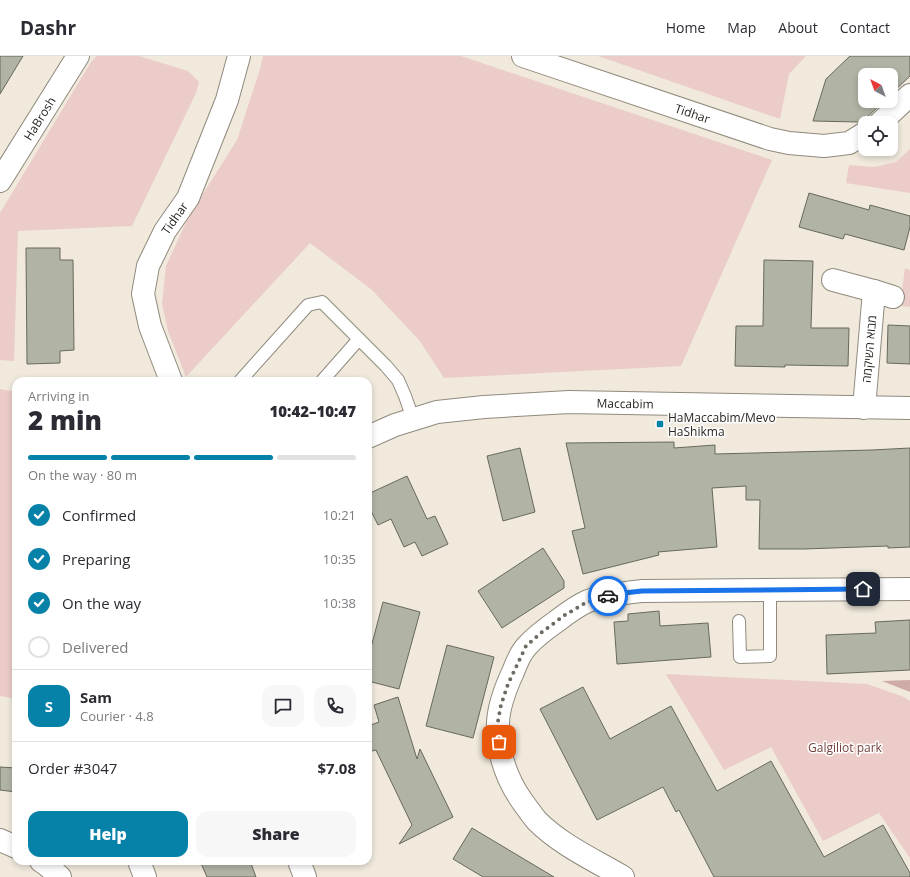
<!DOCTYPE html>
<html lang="en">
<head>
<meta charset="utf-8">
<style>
  :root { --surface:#fff; --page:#f7f7f7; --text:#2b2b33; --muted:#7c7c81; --line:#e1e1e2; --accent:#0681a7 }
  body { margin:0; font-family:"Open Sans",Heebo,sans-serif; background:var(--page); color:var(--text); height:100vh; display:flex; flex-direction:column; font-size:15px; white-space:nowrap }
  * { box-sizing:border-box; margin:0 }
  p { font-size:13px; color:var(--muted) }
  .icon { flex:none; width:22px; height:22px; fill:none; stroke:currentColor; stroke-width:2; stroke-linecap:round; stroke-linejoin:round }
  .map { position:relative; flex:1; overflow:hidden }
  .panel { position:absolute; left:12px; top:321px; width:360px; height:488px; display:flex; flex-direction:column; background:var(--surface); border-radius:12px; box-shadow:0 2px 6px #0003 }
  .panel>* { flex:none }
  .needle { width:26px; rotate:319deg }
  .fabs { position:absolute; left:858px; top:12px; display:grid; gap:8px }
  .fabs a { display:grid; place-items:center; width:40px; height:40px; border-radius:8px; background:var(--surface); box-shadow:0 2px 6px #0003; font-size:20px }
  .pin { position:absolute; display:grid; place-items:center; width:34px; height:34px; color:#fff; margin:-17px; border-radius:8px; box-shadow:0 2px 6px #0006 }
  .courier { position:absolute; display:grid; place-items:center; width:40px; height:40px; margin:-20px; border:3px solid #1a73e8; border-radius:50%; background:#fff; color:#222; box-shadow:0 1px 5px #0007 }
  .overview em { font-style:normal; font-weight:800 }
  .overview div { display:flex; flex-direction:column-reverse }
  .overview { display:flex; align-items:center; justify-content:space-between; height:68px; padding:0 16px }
  h1 { font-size:26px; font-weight:800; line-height:30px }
  .bar { display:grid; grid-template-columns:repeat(4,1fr); gap:6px 4px; align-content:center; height:48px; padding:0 16px }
  .bar i { height:5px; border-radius:3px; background:var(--line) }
  .bar .on { background:var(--accent) }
  .bar p { grid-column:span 4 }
  .line { display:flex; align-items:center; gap:10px; padding:0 16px; border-top:1px solid var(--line) }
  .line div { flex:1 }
  .round { display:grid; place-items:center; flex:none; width:42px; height:42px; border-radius:12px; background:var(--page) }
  ol { padding:0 16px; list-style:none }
  li { display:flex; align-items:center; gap:12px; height:44px }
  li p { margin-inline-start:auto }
  li .icon { padding:4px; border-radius:50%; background:var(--accent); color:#fff; stroke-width:4 }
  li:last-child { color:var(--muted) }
  li i { width:22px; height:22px; border:2px solid var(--line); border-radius:50% }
  .cta { display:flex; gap:8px; margin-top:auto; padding:8px 16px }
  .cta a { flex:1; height:46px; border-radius:12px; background:var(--accent); color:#fff; font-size:16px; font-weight:800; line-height:46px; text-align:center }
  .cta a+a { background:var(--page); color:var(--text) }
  header { display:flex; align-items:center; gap:24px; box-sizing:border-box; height:56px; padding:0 20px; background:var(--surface); border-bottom:1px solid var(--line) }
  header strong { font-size:19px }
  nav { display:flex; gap:22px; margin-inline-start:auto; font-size:14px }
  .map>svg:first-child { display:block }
  .green { fill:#ebccc8 }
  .forest { fill:#cfaba6 }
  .building { fill:#b1b3a5; stroke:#67695d }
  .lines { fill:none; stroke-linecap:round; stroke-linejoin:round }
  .service-casing { stroke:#908a7e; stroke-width:14 }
  .minor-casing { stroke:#908a7e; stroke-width:24 }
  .tertiary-casing { stroke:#908a7e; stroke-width:24 }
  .service { stroke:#fff; stroke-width:12 }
  .minor { stroke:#fff; stroke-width:22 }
  .tertiary { stroke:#fff; stroke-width:22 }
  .done { stroke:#6f6a62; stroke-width:4; stroke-dasharray:0 7.2 }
  .route { stroke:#1a73e8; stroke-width:5 }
  .poi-dot { fill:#0681a7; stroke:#fff; stroke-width:1.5 }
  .labels { text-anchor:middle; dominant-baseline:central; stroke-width:3; stroke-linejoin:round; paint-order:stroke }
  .street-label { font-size:12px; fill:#292621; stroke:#fff }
  .poi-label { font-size:12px; fill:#292621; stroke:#fff; text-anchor:start }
  .park-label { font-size:12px; fill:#733f3a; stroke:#fff }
</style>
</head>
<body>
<header>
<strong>Dashr</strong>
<nav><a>Home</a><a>Map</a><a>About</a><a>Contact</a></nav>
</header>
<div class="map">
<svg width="910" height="821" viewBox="0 0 910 821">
  <rect width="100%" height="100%" fill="#f0e9dc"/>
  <g class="green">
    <polygon points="97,0 139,0 188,15 199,26 196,37 132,170 18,175 14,305 0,304 0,157 91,6"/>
    <polygon points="263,0 461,0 772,104 681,310 444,322 419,284 372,234 310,187 186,321 168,275 162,248 166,210 189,160 237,84 260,13"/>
    <polygon points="598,0 806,0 789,18 780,63"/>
    <polygon points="910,93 910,137 846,127 849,109 874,111 896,106"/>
    <polygon points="905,212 910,214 910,251 900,250"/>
    <polygon points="0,333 16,336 16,643 0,640"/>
    <polygon points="666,618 867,628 904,641 910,645 910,802 879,757 823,785 771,691 724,714"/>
  </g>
  <polygon class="forest" points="910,624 910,636 882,625"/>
  <g class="building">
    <polygon points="0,0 23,0 0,38"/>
    <polygon points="850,0 910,0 910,20 891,38 891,19 865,19 865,45 884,45 863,65 859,66 813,65 826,23"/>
    <polygon points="809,137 869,154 870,149 910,160 910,171 904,194 845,178 843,183 799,171"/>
    <polygon points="26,192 60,192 60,204 73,204 74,294 60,295 60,307 27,308"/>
    <polygon points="764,204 813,205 811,272 849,272 848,310 785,309 785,311 735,310 736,270 763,270"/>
    <polygon points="888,269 910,270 910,308 887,307"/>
    <polygon points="674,386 674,392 715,389 715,398 872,394 910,392 910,491 888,492 888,490 804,493 759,493 760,444 746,444 746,430 712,432 717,491 658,496 659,499 583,518 572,475 585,472 566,387"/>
    <polygon points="520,392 535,456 503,465 487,400"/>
    <polygon points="407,420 427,463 435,460 448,488 422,500 415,486 404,491 391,463 378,469 368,449 368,438"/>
    <polygon points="543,492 564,525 564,532 502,572 478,535"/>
    <polygon points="383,546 420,556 399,633 368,625 368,603"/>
    <polygon points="659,555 660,570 708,567 711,601 617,608 614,566 628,565 628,558"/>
    <polygon points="910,564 910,614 827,618 826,579 876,577 875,566"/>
    <polygon points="447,589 494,601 473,682 426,670"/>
    <polygon points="583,631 610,683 671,650 717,735 771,705 824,801 883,769 910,817 910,821 714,821 679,754 676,756 663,731 597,764 540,653"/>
    <polygon points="398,641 417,703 420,693 453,761 399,788 412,769 376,694 368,696 368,670 379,666 374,649"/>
    <polygon points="0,711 16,712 16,736 0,734"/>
    <polygon points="472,772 554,821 483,821 453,803"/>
    <polygon points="200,805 250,805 256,821 207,821"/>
  </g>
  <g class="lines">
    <defs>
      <g id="service">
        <polyline points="240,325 308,249 322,246 386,310 398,324 405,340 413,363"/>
        <polyline points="322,325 359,283"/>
        <polyline points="739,565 740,601 770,600 770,533"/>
      </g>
      <g id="minor">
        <path id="s1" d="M523 0 770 83 789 87 824 90 849 87 865 77"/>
        <polyline points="880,67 910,39"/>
        <path id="s2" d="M0 125 78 0"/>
        <polyline points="833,224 874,235 893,241"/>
        <path id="s3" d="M171 325 150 270 143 238 148 210 165 175 188 142 227 44 239 0"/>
        <polyline points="864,352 874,235"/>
        <polyline points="0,784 16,791"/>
        <polyline points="41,805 48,810 60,821"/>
        <polyline points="139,805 145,821"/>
        <path d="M623 821C594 804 561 789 537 765 532 759 527 752 522 745 506 722 497 694 498 666 499 649 506 631 513 616 516 608 521 596 527 590 536 580 547 572 557 565 566 558 579 549 588 545 605 539 624 537 642 535L910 533"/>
      </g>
      <g id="tertiary">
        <path id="s4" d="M368 381 395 369 437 356 484 351 569 346 910 352"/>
        <polyline points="299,805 305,821"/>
      </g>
    </defs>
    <use href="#service" class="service-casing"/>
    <use href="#minor" class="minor-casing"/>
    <use href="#tertiary" class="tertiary-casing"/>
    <use href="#service" class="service"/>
    <use href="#minor" class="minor"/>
    <use href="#tertiary" class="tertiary"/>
  </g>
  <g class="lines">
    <polyline class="done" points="499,686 498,665 501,649 508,628 526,590 542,576 565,559 587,546 608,540"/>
    <polyline class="route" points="608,540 615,538 642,535 863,533"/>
  </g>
  <rect class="poi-dot" x="656" y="364" width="8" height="8" rx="2"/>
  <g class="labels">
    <g class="street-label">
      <text stroke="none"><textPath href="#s1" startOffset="179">Tidhar</textPath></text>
      <text stroke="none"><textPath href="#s2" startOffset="74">HaBrosh</textPath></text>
      <text stroke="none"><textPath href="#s3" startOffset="175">Tidhar</textPath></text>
      <text transform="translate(869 293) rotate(-85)">מבוא השיקמה</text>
      <text stroke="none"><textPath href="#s4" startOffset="262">Maccabim</textPath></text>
    </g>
    <g class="poi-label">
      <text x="668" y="361">HaMaccabim/Mevo<tspan x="668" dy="14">HaShikma</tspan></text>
    </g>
    <g class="park-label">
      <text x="845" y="691">Galgiliot park</text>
    </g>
  </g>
</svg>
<div class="fabs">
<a><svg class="needle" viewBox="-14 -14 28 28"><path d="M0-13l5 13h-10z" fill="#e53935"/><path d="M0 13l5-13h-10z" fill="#7c7c81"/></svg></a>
<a><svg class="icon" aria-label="locate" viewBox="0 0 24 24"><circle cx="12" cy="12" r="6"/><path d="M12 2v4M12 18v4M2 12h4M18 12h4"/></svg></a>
</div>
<div class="pin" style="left:499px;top:686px;background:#ea580c"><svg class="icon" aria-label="bag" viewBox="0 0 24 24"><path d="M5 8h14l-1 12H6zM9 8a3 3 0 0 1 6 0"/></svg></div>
<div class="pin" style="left:863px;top:533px;background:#1f2937"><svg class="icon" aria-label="home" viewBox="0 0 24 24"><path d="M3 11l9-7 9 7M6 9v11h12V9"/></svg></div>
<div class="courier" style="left:608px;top:540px"><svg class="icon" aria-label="car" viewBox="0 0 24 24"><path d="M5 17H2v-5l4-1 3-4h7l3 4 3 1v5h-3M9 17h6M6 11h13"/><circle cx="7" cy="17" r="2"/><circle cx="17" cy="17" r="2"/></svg></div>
<section class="panel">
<div class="overview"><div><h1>2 min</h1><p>Arriving in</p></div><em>10:42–10:47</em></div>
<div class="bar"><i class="on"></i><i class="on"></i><i class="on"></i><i></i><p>On the way · 80 m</p></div>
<ol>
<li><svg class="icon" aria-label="check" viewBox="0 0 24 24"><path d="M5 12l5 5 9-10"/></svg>Confirmed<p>10:21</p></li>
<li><svg class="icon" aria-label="check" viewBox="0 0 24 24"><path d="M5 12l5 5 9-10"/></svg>Preparing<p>10:35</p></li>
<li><svg class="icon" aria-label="check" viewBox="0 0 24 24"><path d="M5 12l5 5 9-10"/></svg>On the way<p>10:38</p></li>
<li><i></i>Delivered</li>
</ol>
<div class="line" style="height:72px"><b class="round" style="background:var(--accent);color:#fff">S</b><div><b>Sam</b><p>Courier · 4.8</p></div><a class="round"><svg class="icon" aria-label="chat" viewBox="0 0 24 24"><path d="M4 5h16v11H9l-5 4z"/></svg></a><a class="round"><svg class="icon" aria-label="phone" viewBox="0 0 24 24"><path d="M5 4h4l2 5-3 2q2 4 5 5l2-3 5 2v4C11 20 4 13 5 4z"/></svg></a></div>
<div class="line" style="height:52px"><div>Order #3047</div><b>$7.08</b></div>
<div class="cta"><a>Help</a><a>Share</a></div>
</section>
</div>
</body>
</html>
